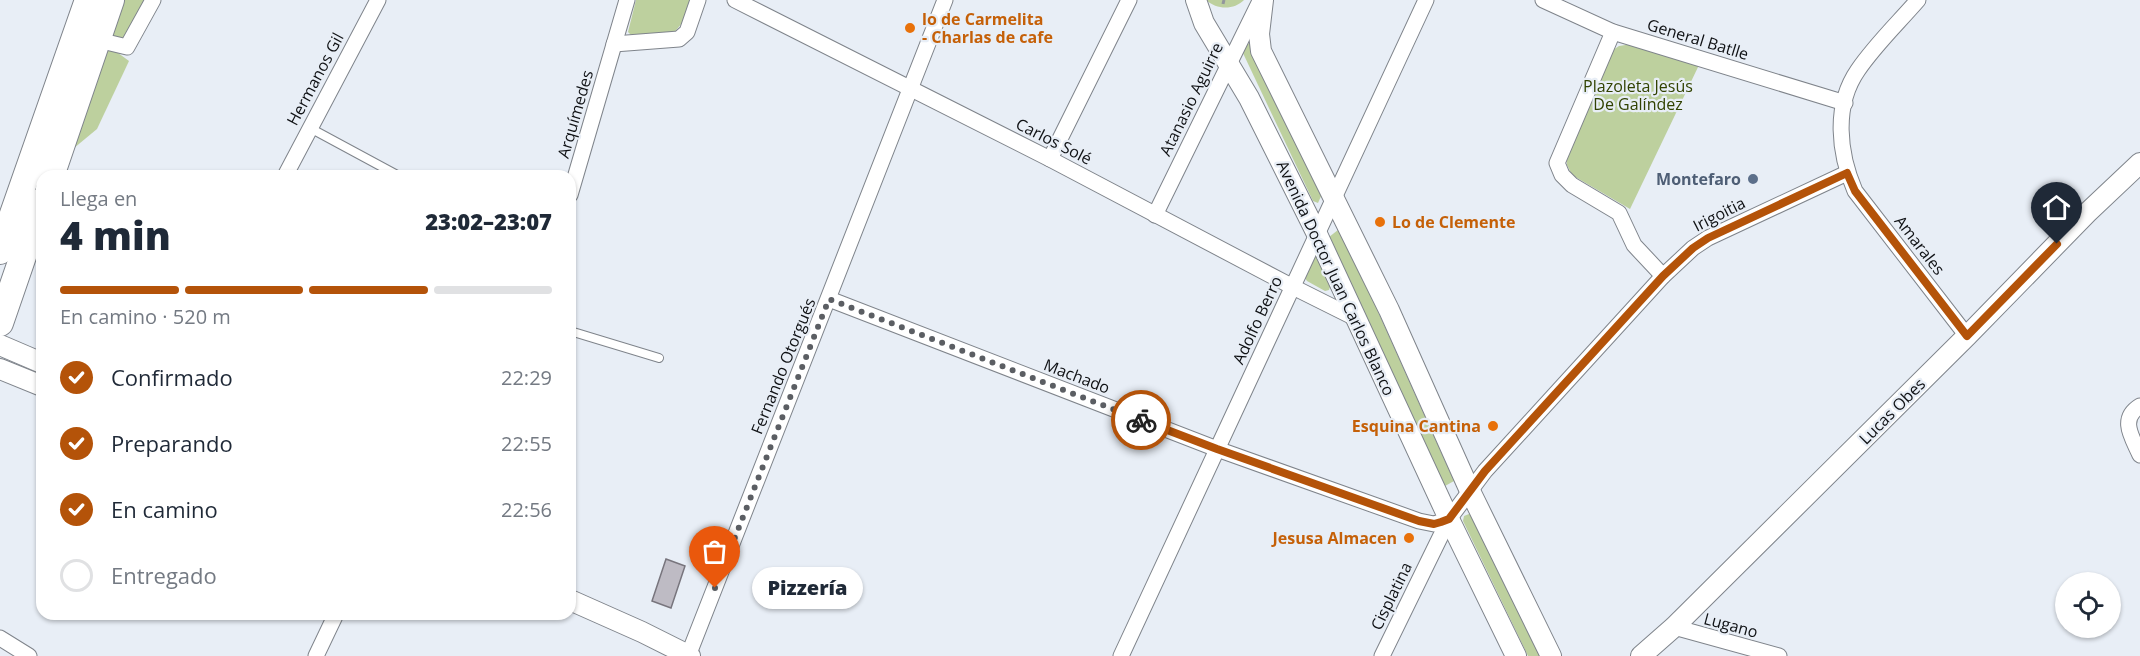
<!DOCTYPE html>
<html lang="es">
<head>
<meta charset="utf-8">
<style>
  :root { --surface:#fff; --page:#f2f2f3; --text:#1f2937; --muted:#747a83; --line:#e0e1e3; --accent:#b45309 }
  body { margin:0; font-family:"Open Sans",sans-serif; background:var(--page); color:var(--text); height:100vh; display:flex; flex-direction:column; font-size:22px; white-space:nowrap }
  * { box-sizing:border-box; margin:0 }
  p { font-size:20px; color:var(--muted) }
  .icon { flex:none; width:33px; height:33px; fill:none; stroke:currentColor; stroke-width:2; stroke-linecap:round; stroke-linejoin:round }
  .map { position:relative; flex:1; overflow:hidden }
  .side { position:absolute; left:36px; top:170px; width:540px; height:450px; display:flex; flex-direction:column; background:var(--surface); border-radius:18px; box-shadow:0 2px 4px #0004 }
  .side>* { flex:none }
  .tools { position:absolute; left:2055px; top:572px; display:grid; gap:12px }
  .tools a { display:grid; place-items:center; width:66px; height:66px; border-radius:50%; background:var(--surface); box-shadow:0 2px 4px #0004; font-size:30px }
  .pin { position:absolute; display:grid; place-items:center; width:51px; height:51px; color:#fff; margin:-62px -26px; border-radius:50% 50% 50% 0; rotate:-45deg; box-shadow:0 0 6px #0007 }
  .pin .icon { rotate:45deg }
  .courier { position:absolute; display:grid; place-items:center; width:60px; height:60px; margin:-30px; border:4px solid #b45309; border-radius:50%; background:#fff; color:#222; box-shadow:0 2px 8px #0007 }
  .bubble { position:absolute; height:42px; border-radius:21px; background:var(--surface); box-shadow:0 2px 4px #0004; font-size:20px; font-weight:800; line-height:42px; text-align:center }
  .overview em { font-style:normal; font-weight:800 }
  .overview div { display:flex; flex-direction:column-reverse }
  .overview { display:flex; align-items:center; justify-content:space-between; height:102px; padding:0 24px }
  h1 { font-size:39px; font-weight:800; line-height:45px }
  .bar { display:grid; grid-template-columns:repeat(4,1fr); gap:9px 6px; align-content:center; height:72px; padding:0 24px }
  .bar i { height:8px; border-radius:4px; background:var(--line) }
  .bar .current { background:var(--accent) }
  .bar p { grid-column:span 4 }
  ol { padding:0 24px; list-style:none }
  li { display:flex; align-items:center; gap:18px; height:66px }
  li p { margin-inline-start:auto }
  li .icon { padding:6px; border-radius:50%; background:var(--accent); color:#fff; stroke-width:4 }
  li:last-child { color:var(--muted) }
  li i { width:33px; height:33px; border:3px solid var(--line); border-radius:50% }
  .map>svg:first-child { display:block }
  .green { fill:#bdd09e }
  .building { fill:#bebbc4; stroke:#78757d; stroke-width:1.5 }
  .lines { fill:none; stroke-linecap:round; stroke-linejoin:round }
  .service-casing { stroke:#7f848b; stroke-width:10 }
  .minor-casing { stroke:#7f848b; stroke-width:17 }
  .tertiary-casing { stroke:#7f848b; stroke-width:22 }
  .primary-casing { stroke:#7f848b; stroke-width:28 }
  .path { stroke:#92969c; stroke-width:3; stroke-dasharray:4.5 3; stroke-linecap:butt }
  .service { stroke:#fff; stroke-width:8 }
  .minor { stroke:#fff; stroke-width:15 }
  .tertiary { stroke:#fff; stroke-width:20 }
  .primary { stroke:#fff; stroke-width:26 }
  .done { stroke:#5b5e63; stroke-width:6; stroke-dasharray:0 10.8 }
  .route { stroke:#b45309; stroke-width:8 }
  .food-dot { fill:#e8710a; stroke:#e8eef6; stroke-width:2 }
  .service-dot { fill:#5c6f8a; stroke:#e8eef6; stroke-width:2 }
  .labels { text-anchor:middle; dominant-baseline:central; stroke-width:4.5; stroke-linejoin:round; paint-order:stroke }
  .food-label { font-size:16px; font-weight:bold; fill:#c56008; stroke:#e8eef6; text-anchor:start }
  .street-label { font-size:16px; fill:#0f1114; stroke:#e8eef6 }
  .park-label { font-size:16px; fill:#314201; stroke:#e8eef6 }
  .service-label { font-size:16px; font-weight:bold; fill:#4e5e75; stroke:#e8eef6; text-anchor:end }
</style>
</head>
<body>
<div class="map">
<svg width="2140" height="656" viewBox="0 0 2140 656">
  <rect width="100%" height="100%" fill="#e8eef6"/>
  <g class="green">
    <polygon points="122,0 148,0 127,41 111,37"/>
    <polygon points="636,0 691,0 682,23 673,34 632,36 628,32"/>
    <path d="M1206 0H1244C1234 10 1217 10 1206 0Z"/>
    <polygon points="1246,43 1251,44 1322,194 1318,203 1313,201 1242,51"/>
    <polygon points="1632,44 1699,65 1630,209 1572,175 1567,165 1566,157 1613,50 1619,46"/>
    <polygon points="105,48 114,50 129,61 97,129 68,153"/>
    <polygon points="1338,230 1371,296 1454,481 1445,486 1329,237"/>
    <polygon points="1317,256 1331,284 1329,290 1325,291 1307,281 1305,278 1312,258"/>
    <polygon points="1469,514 1473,516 1540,656 1528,656 1463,521 1464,516"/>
  </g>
  <polygon class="building" points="666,559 685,566 671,608 652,601"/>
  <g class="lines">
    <defs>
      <g id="service">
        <polyline points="310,128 399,176"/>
        <polyline points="570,331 659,358"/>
      </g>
      <g id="minor">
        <polyline points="735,0 1050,159 1293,287 1355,318"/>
        <polyline points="1543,0 1613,32 1845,103"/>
        <path d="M1918 0C1898 23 1875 45 1858 70 1833 106 1839 154 1855 191L1967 336"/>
        <polyline points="1613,32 1557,163 1562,175 1572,185 1619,213 1634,245 1663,276"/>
        <polyline points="98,40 127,47 153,0"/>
        <polyline points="614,44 679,39 687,32 698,0"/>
        <polyline points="1050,159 1129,0"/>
        <polyline points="285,176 378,0"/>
        <polyline points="570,195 627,0"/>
        <polyline points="1155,215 1259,3"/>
        <polyline points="829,299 1217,449 1419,521 1434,524 1449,519"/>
        <path d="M2140 406C2119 419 2132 437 2140 455"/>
        <polyline points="1674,627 1779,656"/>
        <polyline points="0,638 29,656"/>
        <polyline points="316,656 336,614"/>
        <polyline points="688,656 945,0"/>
        <polyline points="1121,656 1426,0"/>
        <polyline points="1382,656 1449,519 1485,471 1663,276 1693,248 1708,238 1847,173"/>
      </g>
      <g id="tertiary">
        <polyline points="1196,0 1204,23 1249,98 1317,234 1449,519 1516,656"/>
        <polyline points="1263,0 1259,34 1261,51 1389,310 1470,491 1551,656"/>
        <polyline points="0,345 42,363"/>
        <polyline points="0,369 42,386"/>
        <polyline points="570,600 642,632 690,656"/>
        <polyline points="1641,656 1674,627 1967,336 2087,213 2140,163"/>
      </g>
      <g id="primary">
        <polyline points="51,176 111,0"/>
        <polyline points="0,251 88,0"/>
        <polyline points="0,323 42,201"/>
      </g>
    </defs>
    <use href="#service" class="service-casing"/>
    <use href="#minor" class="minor-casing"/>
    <use href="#tertiary" class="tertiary-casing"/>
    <use href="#primary" class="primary-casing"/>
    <polyline class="path" points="1223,4 1224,0"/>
    <use href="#service" class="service"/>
    <use href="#minor" class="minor"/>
    <use href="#tertiary" class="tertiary"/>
    <use href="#primary" class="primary"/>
  </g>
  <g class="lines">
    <polyline class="done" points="715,588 829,299 1141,420"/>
    <polyline class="route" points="1141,420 1217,449 1419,521 1434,524 1441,522 1449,519 1485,471 1663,276 1693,248 1708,238 1847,173 1855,191 1967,336 2057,244"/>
  </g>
  <g class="food-dot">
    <circle cx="910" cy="28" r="6"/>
    <circle cx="1380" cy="222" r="6"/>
    <circle cx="1493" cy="426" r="6"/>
    <circle cx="1409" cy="538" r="6"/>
  </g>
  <circle class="service-dot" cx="1753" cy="179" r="6"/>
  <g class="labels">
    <g class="food-label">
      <text x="922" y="19">lo de Carmelita<tspan x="922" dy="18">- Charlas de cafe</tspan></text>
      <text x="1392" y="222">Lo de Clemente</text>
      <text x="1481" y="426" text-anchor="end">Esquina Cantina</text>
      <text x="1397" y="538" text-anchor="end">Jesusa Almacen</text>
    </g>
    <g class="street-label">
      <text transform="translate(1698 39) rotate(17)">General Batlle</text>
      <text transform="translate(315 79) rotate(-62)">Hermanos Gil</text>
      <text transform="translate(1191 99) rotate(-64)">Atanasio Aguirre</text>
      <text transform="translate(575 114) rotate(-74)">Arquímedes</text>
      <text transform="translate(1054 141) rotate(27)">Carlos Solé</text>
      <text transform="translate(1719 214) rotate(-27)">Irigoitia</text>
      <text transform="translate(1920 245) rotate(52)">Amarales</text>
      <text transform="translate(1336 278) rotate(65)">Avenida Doctor Juan Carlos Blanco</text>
      <text transform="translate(1257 320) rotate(-65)">Adolfo Berro</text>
      <text transform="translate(783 366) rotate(-68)">Fernando Otorgués</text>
      <text transform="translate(1077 376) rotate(21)">Machado</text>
      <text transform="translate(1892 411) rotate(-45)">Lucas Obes</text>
      <text transform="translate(1391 596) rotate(-64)">Cisplatina</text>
      <text transform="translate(1731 625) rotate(15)">Lugano</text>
    </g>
    <g class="park-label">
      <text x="1638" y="86">Plazoleta Jesús<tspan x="1638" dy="18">De Galíndez</tspan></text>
    </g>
    <g class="service-label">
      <text x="1741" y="179">Montefaro</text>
    </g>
  </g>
</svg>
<div class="tools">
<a><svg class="icon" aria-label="locate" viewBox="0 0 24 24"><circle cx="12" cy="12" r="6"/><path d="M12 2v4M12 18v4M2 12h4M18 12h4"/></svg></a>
</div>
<div class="pin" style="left:715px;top:588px;background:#ea580c"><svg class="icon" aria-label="bag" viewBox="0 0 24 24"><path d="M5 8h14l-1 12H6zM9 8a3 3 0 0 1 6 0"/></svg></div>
<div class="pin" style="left:2057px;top:244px;background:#1f2937"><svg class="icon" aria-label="home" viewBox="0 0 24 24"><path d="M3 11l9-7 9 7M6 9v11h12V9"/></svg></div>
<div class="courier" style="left:1141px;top:420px"><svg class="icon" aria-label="bike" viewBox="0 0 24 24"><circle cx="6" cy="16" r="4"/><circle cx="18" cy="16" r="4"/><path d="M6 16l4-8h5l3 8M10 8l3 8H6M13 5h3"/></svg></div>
<div class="bubble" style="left:752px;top:567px;width:111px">Pizzería</div>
<section class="side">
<div class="overview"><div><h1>4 min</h1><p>Llega en</p></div><em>23:02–23:07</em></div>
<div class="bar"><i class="current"></i><i class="current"></i><i class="current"></i><i></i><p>En camino · 520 m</p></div>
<ol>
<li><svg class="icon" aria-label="check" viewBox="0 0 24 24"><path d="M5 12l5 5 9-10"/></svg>Confirmado<p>22:29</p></li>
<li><svg class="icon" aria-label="check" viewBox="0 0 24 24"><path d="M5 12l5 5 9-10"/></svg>Preparando<p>22:55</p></li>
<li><svg class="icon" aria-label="check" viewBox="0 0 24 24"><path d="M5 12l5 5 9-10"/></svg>En camino<p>22:56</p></li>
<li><i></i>Entregado</li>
</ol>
</section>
</div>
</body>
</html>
